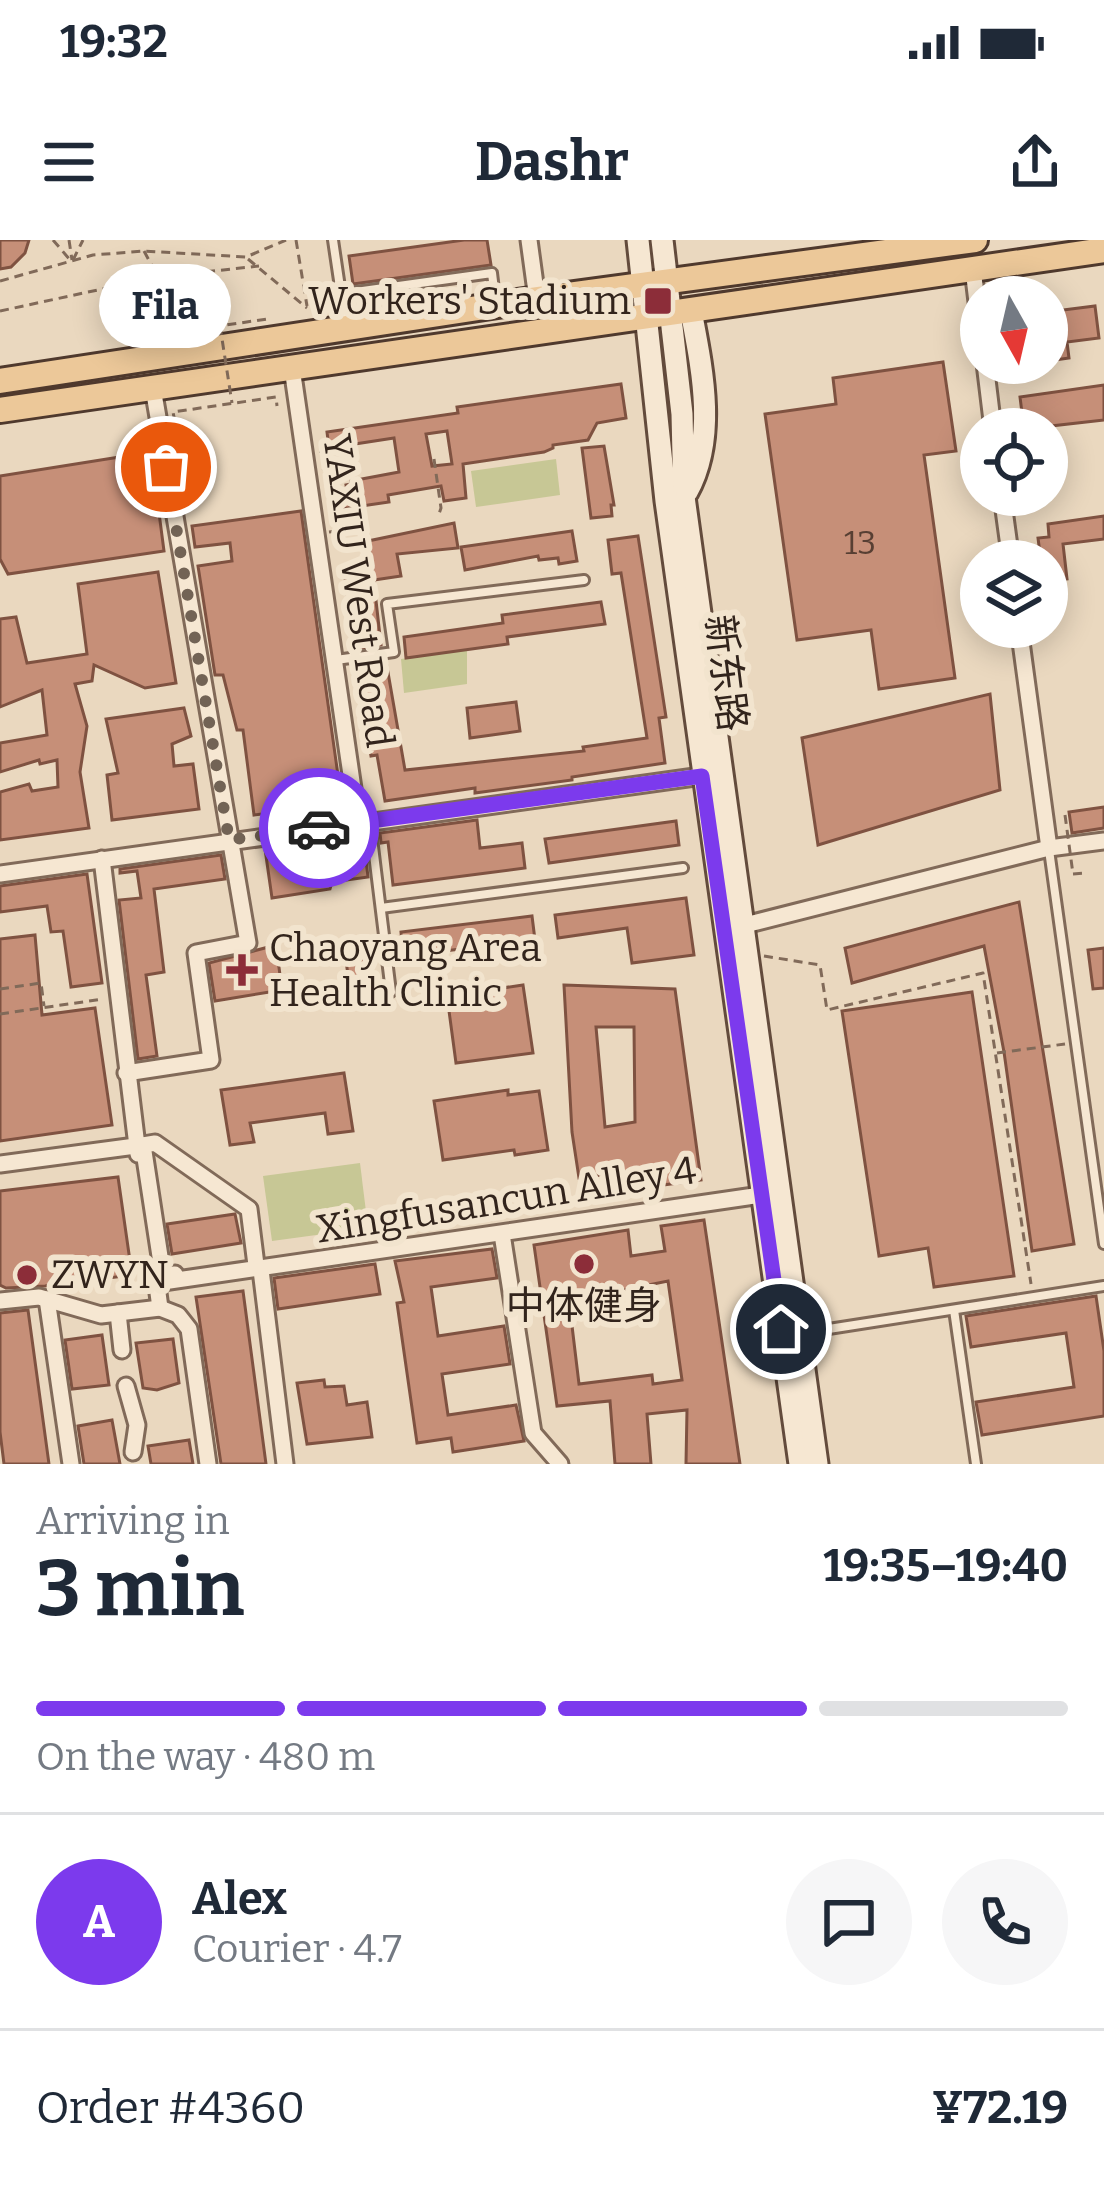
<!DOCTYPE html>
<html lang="en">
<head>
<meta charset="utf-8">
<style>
  :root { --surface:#fff; --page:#f6f6f7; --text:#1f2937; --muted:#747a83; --line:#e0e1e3; --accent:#7c3aed }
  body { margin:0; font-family:Bitter,"Noto Sans SC",serif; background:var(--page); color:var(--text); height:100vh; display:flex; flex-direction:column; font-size:45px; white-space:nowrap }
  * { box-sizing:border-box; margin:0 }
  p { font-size:39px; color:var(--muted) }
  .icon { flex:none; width:66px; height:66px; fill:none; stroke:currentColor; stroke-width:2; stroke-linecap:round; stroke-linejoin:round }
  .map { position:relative; height:1224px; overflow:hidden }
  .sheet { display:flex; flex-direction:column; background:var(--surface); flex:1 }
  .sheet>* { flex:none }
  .needle { width:78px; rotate:172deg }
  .tools { position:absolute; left:960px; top:36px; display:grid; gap:24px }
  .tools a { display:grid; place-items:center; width:108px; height:108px; border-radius:50%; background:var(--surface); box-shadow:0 6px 30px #0003; font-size:60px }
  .pin { position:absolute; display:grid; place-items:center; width:102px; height:102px; color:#fff; margin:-51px; border:6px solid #fff; border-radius:50%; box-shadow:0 3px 12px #0007 }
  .courier { position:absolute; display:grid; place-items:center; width:120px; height:120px; margin:-60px; border:9px solid #7c3aed; border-radius:50%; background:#fff; color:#222; box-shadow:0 3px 15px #0007 }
  .bubble { position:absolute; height:84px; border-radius:42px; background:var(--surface); box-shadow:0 6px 30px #0003; font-size:39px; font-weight:700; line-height:84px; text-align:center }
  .headline em { font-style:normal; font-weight:700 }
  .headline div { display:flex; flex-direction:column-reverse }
  .headline { display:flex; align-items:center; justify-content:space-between; height:204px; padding:0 36px }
  h1 { font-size:78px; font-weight:700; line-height:90px }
  .bar { display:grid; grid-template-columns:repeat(4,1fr); gap:18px 12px; align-content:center; height:144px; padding:0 36px }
  .bar i { height:15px; border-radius:9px; background:var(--line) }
  .bar .current { background:var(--accent) }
  .bar p { grid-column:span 4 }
  .line { display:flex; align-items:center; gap:30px; padding:0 36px; border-top:3px solid var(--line) }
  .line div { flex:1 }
  .round { display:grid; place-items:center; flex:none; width:126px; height:126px; border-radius:63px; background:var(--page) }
  .status { display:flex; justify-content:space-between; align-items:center; height:84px; padding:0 60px; background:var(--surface); direction:ltr }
  .status svg { height:33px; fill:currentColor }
  header { display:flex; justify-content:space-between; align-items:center; height:156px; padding:0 36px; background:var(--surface); font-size:54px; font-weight:700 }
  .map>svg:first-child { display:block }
  .green { fill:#c7c795 }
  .building { fill:#c68f78; stroke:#7f5241; stroke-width:3; fill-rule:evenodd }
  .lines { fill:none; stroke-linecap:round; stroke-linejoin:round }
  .lane-casing { stroke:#816a59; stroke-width:14 }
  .street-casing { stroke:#816a59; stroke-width:21 }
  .secondary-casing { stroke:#634b3c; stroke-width:27 }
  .primary-casing { stroke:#4f392d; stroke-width:30 }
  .path { stroke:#816a59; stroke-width:3; stroke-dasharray:9 6; stroke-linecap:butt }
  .lane { stroke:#f6e7d2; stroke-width:8 }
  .street { stroke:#f6e7d2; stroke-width:15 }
  .secondary { stroke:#f6e7d2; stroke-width:21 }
  .primary { stroke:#ecc899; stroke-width:24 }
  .path-bridge { stroke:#816a59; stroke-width:3; stroke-dasharray:9 6; stroke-linecap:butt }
  .done { stroke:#726355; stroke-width:12; stroke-dasharray:0 21.6 }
  .route { stroke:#7c3aed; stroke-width:15 }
  .poi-dot { fill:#8c2d39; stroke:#f2e4ce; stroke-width:4.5 }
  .labels { text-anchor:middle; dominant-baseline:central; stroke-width:12; stroke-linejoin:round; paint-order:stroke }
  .number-label { font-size:33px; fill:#573f33 }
  .poi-label { font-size:39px; fill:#32241c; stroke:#f2e4ce; text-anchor:start }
  .street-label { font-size:39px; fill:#32241c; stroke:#f2e4ce }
</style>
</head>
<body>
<div class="status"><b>19:32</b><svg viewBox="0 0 49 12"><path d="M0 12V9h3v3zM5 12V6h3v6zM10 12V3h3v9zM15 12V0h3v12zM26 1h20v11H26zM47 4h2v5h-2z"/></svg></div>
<header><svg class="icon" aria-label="menu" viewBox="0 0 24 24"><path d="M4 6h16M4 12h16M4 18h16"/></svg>Dashr<svg class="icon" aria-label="share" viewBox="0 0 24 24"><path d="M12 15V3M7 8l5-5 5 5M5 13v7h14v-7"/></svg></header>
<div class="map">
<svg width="1104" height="1224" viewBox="0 0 1104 1224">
  <rect width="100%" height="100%" fill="#ead8bf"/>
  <g class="green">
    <polygon points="556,219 560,255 476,267 471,231"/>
    <polygon points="467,410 467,444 404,453 401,419"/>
    <polygon points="360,923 368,988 272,1001 263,936"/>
  </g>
  <g class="building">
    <polygon points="0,0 29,0 25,13 11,27 0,29"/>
    <polygon points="464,0 487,0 491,25 353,44 349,16"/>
    <polygon points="1095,66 1099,98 1067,102 1069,118 1048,121 1047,72"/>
    <polygon points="943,122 956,211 924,215 955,438 879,449 871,390 797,400 765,174 836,164 833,138"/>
    <path d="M621 144 626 178 597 183 588 200 553 205V208L544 212 463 224 466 258 444 261 441 246 388 255 389 262 341 269 340 259 348 258 346 245 351 244V241L399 232 394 198 329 208 327 192 458 173 457 167ZM447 191 452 224 432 226 426 194Z"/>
    <polygon points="1104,145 1104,180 1024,189 1020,157"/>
    <polygon points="604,206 614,265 611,265 612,276 591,278 582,208"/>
    <polygon points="151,212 164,311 8,334 0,319 0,236"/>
    <polygon points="301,271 342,564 254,575 243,490 237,490 223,435 215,435 198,326 232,321 230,303 195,307 192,286"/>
    <polygon points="1104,276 1104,299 1063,304 1067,339 1047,341 1047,321 1041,321 1038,298 1049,297 1048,284"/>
    <polygon points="454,283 458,308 397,314 401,336 374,340 368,301"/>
    <polygon points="572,291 577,321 559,324 558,318 539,320 538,316 465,330 461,307"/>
    <polygon points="638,296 666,477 659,478 665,523 572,537 572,540 475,553 475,548 385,561 377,515 371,516 356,426 386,421 405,530 584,511 583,507 647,498 621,333 612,334 608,300"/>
    <polygon points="158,332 176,443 145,448 94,425 92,441 75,444 87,486 80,532 89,588 0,600 0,552 29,544 32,551 58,547 57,520 40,524 39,520 0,532 0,503 47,495 42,450 0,467 0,379 16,377 27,423 87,414 78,344"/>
    <polygon points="373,334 381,405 354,409 345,338"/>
    <polygon points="601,362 605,384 507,397 508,404 406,418 404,397 503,383 502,375"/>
    <polygon points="990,454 1000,550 818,605 802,498"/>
    <polygon points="516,462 520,491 470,498 467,468"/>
    <polygon points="184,468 191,496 172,504 174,526 193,524 199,569 112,580 107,535 118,533 106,479"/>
    <polygon points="1104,567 1104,588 1072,593 1069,572"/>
    <polygon points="477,580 480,608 522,603 525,628 393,645 388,602 381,603 380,593"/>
    <polygon points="676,581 679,605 549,623 545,599"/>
    <polygon points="363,595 368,637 332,642 330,649 272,658 265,609"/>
    <polygon points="221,615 225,639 154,649 164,732 146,735 157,816 138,819 119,660 141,658 137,631 120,633 120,629"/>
    <polygon points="87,634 102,743 71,747 63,691 51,692 47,666 0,672 0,646"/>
    <polygon points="686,658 694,715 632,723 627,688 558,698 555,675"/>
    <polygon points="1019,662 1074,1004 1032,1011 1004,812 984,706 852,743 845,708"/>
    <polygon points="532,676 535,700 403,716 401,692"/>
    <polygon points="35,695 42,775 95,768 112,885 0,901 0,699"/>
    <polygon points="276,705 282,750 215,761 209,723"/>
    <polygon points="1104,708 1104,748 1093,749 1088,710"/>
    <polygon points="368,718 373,752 351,756 346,721"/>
    <polygon points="523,745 533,813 456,823 447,756"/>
    <path d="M564 745 675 749 701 940 648 947 645 929 579 938 572 892ZM596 787H634L635 882 605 887Z"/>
    <polygon points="972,752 1014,1036 934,1047 928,1008 879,1016 842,771"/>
    <polygon points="344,833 353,891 328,894 325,873 250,883 254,902 230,905 221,850"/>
    <polygon points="508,850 508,855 539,851 548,910 515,915 514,910 443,920 434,861"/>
    <polygon points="118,937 132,1035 45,1046 6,1048 0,1045 0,951"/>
    <polygon points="235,974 241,1003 172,1014 167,984"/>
    <path d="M704 980 740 1224H686L687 1170 647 1174 651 1224H615L610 1161 557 1166 534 1005 628 990 631 1016 665 1011 661 986ZM668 1041 682 1140 653 1144 652 1135 579 1144 569 1061Z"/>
    <polygon points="492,1009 497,1038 431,1047 438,1096 504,1086 510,1124 442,1134 448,1175 516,1165 524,1201 453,1212 451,1198 417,1203 397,1063 404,1062 395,1021"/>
    <polygon points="375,1024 380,1054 278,1069 274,1038"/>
    <polygon points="243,1051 266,1224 221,1224 196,1057"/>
    <polygon points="1096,1056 1104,1111 1104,1176 982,1195 976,1162 1074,1147 1066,1093 971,1107 966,1076"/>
    <polygon points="28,1070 49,1224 4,1224 0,1192 0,1073"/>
    <polygon points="102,1095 109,1145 72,1149 65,1100"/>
    <polygon points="173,1099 179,1143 157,1150 143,1148 136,1103"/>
    <polygon points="324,1140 325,1147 344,1146 347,1165 367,1162 372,1197 307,1204 297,1143"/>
    <polygon points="112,1180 120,1224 84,1224 78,1186"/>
    <polygon points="189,1200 193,1224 151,1224 148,1206"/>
  </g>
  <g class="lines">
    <defs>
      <g id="lane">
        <polyline points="333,0 341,54"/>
        <polyline points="346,83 341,54 492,33 495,58"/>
        <polyline points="336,420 394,412 387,364 584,340"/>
        <polyline points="370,582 391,752"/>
        <polyline points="1049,610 1104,1004"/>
        <polyline points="381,668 683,628"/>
        <polyline points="954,1070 976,1224"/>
        <polyline points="803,1093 1104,1046"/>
      </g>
      <g id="street">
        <polyline points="529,0 537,59"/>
        <polyline points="973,29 981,95"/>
        <polyline points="985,123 993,189"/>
        <polyline points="292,128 358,583"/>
        <polyline points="1002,255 1011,321"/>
        <polyline points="1019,387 1049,608"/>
        <polyline points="102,619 138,914"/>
        <polyline points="0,634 702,536"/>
        <polyline points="741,686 1049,608 1104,601"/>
        <polyline points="126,833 211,820 196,713 248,703 153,148"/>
        <polyline points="143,905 155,903 249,969 256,1025"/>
        <polyline points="0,924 143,905 163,1036 175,1034"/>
        <polyline points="502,994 533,1193 560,1224"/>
        <polyline points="258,1026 261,1030 285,1224"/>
        <polyline points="156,1038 160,1068"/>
        <polyline points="156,1043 761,955"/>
        <polyline points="47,1059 71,1224"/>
        <polyline points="0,1061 39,1057 101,1075 160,1068 178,1075 189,1089 208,1224"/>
        <polyline points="118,1073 122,1110"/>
        <polyline points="126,1146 137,1185 133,1212"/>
      </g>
      <g id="secondary">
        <polyline points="638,0 666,261 800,1224"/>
        <polyline points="662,0 682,174 684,257 817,1224"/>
        <path d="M687 252C717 198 702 129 691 71"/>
      </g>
      <g id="primary">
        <polyline points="0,141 537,59 975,0"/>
        <polyline points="0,170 1104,10"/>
      </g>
    </defs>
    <use href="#lane" class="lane-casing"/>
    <use href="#street" class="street-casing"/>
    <use href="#secondary" class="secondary-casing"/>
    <use href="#primary" class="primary-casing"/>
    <g class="path">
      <polyline points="53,0 71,21"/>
      <polyline points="69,0 72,20"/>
      <polyline points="296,0 307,66"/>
      <polyline points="144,11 158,37 165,94 267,79 267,74"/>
      <polyline points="248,19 307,68"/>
      <polyline points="73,20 83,0"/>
      <polyline points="0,41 93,15 144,11 246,17 286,0"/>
      <polyline points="0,71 158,37 259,26"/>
      <polyline points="175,182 173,172 276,157 277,166"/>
      <polyline points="320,211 328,218 323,231 331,236 326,243 334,254"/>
      <polyline points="434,219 441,268 438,277"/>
      <polyline points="329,292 357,289"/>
      <polyline points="1073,634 1087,633"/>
      <polyline points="764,716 820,725 827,770 983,733 1031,1044"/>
      <polyline points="0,749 41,743 44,766"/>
      <polyline points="0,774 103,759"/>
      <polyline points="997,813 1065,804"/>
    </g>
    <use href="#lane" class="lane"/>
    <use href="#street" class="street"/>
    <use href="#secondary" class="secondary"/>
    <use href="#primary" class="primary"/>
    <g class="path-bridge">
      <polyline points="220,86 232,163"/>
      <polyline points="1065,575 1073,634"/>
    </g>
  </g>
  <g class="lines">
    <polyline class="done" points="166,227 229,600 319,588"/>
    <polyline class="route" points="319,588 702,536 781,1089"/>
  </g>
  <g class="poi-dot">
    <rect x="643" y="46" width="30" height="30" rx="6"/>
    <path d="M236 712h12v12h12v12h-12v12h-12v-12h-12v-12h12z"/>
    <circle cx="584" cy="1024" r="12"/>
    <circle cx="27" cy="1035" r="12"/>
  </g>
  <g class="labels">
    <g class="number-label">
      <text x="860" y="303">13</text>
    </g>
    <g class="poi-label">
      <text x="631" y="61" text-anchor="end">Workers' Stadium</text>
      <text x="269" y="708">Chaoyang Area<tspan x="269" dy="45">Health Clinic</tspan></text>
      <text x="51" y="1035">ZWYN</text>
      <text x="584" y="1066" text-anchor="middle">中体健身</text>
    </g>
    <g class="street-label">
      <text transform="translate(358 351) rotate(82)">YAXIU West Road</text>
      <text transform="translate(726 433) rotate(83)">新东路</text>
      <text transform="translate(506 960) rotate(-9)">Xingfusancun Alley 4</text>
    </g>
  </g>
</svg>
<div class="tools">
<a><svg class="needle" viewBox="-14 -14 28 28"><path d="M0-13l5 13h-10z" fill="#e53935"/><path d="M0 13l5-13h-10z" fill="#747a83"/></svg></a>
<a><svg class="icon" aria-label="locate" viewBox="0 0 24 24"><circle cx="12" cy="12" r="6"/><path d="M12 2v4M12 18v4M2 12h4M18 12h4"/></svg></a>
<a><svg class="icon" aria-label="layers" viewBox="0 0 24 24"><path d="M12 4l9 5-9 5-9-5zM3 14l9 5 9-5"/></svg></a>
</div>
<div class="pin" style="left:166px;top:227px;background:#ea580c"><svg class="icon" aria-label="bag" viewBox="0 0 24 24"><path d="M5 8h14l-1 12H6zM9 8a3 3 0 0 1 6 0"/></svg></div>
<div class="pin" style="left:781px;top:1089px;background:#1f2937"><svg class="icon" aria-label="home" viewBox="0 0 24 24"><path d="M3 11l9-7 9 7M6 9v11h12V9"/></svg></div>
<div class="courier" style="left:319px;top:588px"><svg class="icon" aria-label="car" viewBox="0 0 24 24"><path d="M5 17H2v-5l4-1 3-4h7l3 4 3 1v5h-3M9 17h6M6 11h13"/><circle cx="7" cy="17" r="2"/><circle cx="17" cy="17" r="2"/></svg></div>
<div class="bubble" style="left:99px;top:24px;width:132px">Fila</div>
</div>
<section class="sheet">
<div class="headline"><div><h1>3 min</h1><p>Arriving in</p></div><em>19:35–19:40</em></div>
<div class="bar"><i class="current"></i><i class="current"></i><i class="current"></i><i></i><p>On the way · 480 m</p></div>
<div class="line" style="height:216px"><b class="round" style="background:var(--accent);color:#fff">A</b><div><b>Alex</b><p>Courier · 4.7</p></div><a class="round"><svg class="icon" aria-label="chat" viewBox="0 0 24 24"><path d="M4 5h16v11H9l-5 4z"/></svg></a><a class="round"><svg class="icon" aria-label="phone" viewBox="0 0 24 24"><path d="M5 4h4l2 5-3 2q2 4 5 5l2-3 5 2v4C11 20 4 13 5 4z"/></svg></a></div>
<div class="line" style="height:156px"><div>Order #4360</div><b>¥72.19</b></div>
</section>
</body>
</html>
